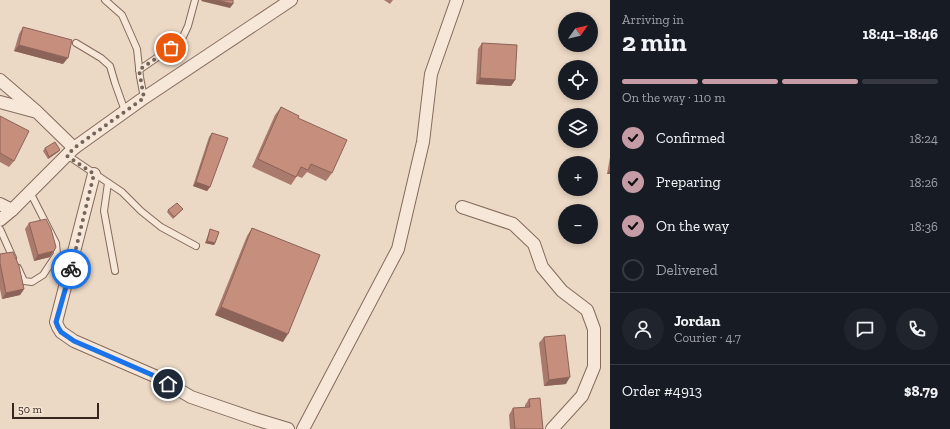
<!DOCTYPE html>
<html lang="en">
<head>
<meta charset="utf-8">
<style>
  :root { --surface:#171b24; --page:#20242c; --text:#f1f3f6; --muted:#9ea1a6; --line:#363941; --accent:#c59ca5 }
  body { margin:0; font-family:"Zilla Slab",serif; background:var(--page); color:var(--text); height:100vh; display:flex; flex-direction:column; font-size:15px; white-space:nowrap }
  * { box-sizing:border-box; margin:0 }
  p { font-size:13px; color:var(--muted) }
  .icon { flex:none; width:22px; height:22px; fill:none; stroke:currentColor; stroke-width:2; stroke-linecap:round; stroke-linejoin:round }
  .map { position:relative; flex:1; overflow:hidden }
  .side { display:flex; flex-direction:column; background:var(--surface); width:340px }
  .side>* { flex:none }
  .needle { width:26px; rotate:56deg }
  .controls { position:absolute; left:558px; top:12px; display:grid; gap:8px }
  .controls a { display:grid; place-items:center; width:40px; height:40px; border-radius:50%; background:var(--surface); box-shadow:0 2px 6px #0003; font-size:20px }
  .scale { position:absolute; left:12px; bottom:10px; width:87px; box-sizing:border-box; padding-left:4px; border:2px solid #36261f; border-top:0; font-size:11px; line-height:14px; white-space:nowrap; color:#36261f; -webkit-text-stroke:3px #f3e4d4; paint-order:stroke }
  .pin { position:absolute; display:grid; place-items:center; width:34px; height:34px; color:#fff; margin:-17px; border:2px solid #fff; border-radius:50%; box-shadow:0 1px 4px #0007 }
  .courier { position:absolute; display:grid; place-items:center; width:40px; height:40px; margin:-20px; border:3px solid #1a73e8; border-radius:50%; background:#fff; color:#222; box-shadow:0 1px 5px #0007 }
  .summary em { font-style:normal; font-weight:700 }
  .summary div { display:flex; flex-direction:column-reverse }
  .summary { display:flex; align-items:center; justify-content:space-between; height:68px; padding:0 12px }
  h1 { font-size:26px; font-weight:700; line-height:30px }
  .bar { display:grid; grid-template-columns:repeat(4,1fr); gap:6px 4px; align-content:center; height:48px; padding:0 12px }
  .bar i { height:5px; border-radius:3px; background:var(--line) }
  .bar .current { background:var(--accent) }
  .bar p { grid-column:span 4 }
  .line { display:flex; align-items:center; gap:10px; padding:0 12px; border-top:1px solid var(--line) }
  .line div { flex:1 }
  .round { display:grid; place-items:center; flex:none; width:42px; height:42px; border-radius:21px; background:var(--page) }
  ol { padding:0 12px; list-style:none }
  li { display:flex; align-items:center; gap:12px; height:44px }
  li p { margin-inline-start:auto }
  li .icon { padding:4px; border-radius:50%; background:var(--accent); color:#111; stroke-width:4 }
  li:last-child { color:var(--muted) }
  li i { width:22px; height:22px; border:2px solid var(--line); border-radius:50% }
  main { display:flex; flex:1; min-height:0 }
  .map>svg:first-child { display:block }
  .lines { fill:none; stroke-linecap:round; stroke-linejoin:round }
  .lane-casing { stroke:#856a5c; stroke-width:8 }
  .street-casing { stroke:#856a5c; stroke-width:14 }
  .lane { stroke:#f6e7d8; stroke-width:6 }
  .street { stroke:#f6e7d8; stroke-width:12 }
  .wall { fill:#aa7a6c }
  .shaded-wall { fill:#8b6358 }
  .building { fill:#c68e7d; stroke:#8b6358 }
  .done { stroke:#756459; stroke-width:4; stroke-dasharray:0 7.2 }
  .route { stroke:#1a73e8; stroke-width:5 }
</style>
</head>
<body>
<main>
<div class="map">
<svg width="610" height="429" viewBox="0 0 610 429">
  <rect width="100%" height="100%" fill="#ebd8c5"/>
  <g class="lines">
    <defs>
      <g id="lane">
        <polyline points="105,0 122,15 137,49 140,77 144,98"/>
        <polyline points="76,43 101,58 110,66 115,83 125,111"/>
        <polyline points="139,70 181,41 188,26 195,0"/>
        <polyline points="67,155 122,192 141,211 161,227 196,246"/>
        <polyline points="108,183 104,211 115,271"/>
        <polyline points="0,229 13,258"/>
        <polyline points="18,268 24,281 32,282 43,275 57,254 56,243 30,192"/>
      </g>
      <g id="street">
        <polyline points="0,80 36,111"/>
        <polyline points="0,102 37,112 74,148"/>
        <polyline points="94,174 56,322 58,327 61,332 74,341 157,377 191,397 255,419 288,429"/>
        <polyline points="0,204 12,210"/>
        <polyline points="462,207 513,224 534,244 542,267 562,291 587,310 594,329 594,367 582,396 552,429"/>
        <polyline points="0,220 12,210 74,148 141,100 291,0"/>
        <polyline points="303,429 398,249 423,142 431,74 457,0"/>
      </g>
    </defs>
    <use href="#lane" class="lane-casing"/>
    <use href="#street" class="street-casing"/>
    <use href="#lane" class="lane"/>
    <use href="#street" class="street"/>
  </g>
  <g class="wall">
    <polygon points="384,0 393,0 390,4"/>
    <polygon points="23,27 63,64 14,51 19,34"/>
    <polygon points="482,43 515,80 511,86 476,84 478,49"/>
    <polygon points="281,107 298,118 332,173 326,181 307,172 302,178 297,176 291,185 252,167 275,115"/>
    <polygon points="0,116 14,161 9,167 0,162"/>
    <polygon points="212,133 210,187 207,191 193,186 209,137"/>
    <polygon points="45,148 58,152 48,159 43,151"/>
    <polygon points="610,157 610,174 607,174"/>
    <polygon points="183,209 173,219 167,212 168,210"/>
    <polygon points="29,223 50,257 34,261 25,229"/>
    <polygon points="252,228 283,342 215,315 247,236"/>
    <polygon points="210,229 215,243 214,245 205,243 209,232"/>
    <polygon points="0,254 24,289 20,295 2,299 0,289"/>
    <polygon points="544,337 566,384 544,386 539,343"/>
    <polygon points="529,399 543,429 510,429 509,415 513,408 525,408 525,405"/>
  </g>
  <g class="shaded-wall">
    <polygon points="202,0 217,0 233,4 230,8 201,1"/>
    <polygon points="19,45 68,58 63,64 14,51"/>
    <polygon points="480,78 515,80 511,86 476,84"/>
    <polygon points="60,150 58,152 48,159 49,157"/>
    <polygon points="610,170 610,174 607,174"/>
    <polygon points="196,182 210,187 207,191 193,186"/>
    <polygon points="207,241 215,243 214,245 205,243"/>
    <polygon points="54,251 50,257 34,261 38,255"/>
    <polygon points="24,289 20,295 2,299 6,293"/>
    <polygon points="221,307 288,334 283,342 215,315"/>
    <polygon points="570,377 566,384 544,386 549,380"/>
  </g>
  <g class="building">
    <polygon points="217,0 233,0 233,4"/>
    <polygon points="23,27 72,40 68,58 19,45"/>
    <polygon points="482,43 517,45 515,80 480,78"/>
    <polygon points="281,107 299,116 298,118 347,140 332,173 311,164 308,170 301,167 296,177 258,159"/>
    <polygon points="0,116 29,131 14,161 0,153"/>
    <polygon points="212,133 228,138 210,187 196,182"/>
    <polygon points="55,142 60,150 49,157 45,148"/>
    <polygon points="177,203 183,209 174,217 168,210"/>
    <polygon points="46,219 51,229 56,247 54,251 38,255 29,223"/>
    <polygon points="252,228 320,255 288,334 221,307"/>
    <polygon points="210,229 219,232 215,243 207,241"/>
    <polygon points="13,252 19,266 24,289 6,293 0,263 0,254"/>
    <polygon points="565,335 570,377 549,380 544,337"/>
    <polygon points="540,398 543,429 515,429 513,408 530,407 529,399"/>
  </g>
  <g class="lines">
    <polyline class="done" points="71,269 94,174 67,156 74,148 144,98 139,70 171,48"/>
    <polyline class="route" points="71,269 56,322 58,327 61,332 74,341 157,377 168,384"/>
  </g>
</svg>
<div class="controls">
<a><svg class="needle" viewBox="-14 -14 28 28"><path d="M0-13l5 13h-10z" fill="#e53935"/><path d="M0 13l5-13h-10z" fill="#9ea1a6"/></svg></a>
<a><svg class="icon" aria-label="locate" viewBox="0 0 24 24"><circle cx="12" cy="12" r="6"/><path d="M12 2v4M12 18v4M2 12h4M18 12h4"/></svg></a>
<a><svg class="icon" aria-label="layers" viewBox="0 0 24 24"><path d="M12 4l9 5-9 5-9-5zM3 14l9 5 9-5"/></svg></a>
<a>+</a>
<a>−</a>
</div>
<div class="scale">50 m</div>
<div class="pin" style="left:171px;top:48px;background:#ea580c"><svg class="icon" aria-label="bag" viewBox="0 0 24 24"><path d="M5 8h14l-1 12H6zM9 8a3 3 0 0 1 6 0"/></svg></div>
<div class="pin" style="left:168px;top:384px;background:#1f2937"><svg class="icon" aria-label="home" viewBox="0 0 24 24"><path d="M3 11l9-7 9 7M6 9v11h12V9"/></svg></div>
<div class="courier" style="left:71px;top:269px"><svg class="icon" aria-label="bike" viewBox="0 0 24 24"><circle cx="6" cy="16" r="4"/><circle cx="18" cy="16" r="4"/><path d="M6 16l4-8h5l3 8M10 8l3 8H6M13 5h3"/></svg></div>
</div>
<section class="side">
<div class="summary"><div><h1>2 min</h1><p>Arriving in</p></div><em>18:41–18:46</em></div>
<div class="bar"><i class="current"></i><i class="current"></i><i class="current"></i><i></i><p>On the way · 110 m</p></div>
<ol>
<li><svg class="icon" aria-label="check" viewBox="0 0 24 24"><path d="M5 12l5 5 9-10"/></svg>Confirmed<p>18:24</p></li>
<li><svg class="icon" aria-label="check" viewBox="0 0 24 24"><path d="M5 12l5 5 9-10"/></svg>Preparing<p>18:26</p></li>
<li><svg class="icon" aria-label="check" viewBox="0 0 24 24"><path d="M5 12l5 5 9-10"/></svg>On the way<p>18:36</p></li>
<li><i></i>Delivered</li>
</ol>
<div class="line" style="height:72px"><a class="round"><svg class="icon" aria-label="person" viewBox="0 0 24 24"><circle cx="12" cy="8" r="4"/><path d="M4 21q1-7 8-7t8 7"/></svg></a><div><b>Jordan</b><p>Courier · 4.7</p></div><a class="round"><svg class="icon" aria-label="chat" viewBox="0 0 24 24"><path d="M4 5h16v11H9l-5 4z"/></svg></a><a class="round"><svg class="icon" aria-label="phone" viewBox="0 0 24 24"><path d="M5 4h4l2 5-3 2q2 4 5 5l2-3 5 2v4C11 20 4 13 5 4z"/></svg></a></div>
<div class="line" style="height:52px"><div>Order #4913</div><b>$8.79</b></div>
</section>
</main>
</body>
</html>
